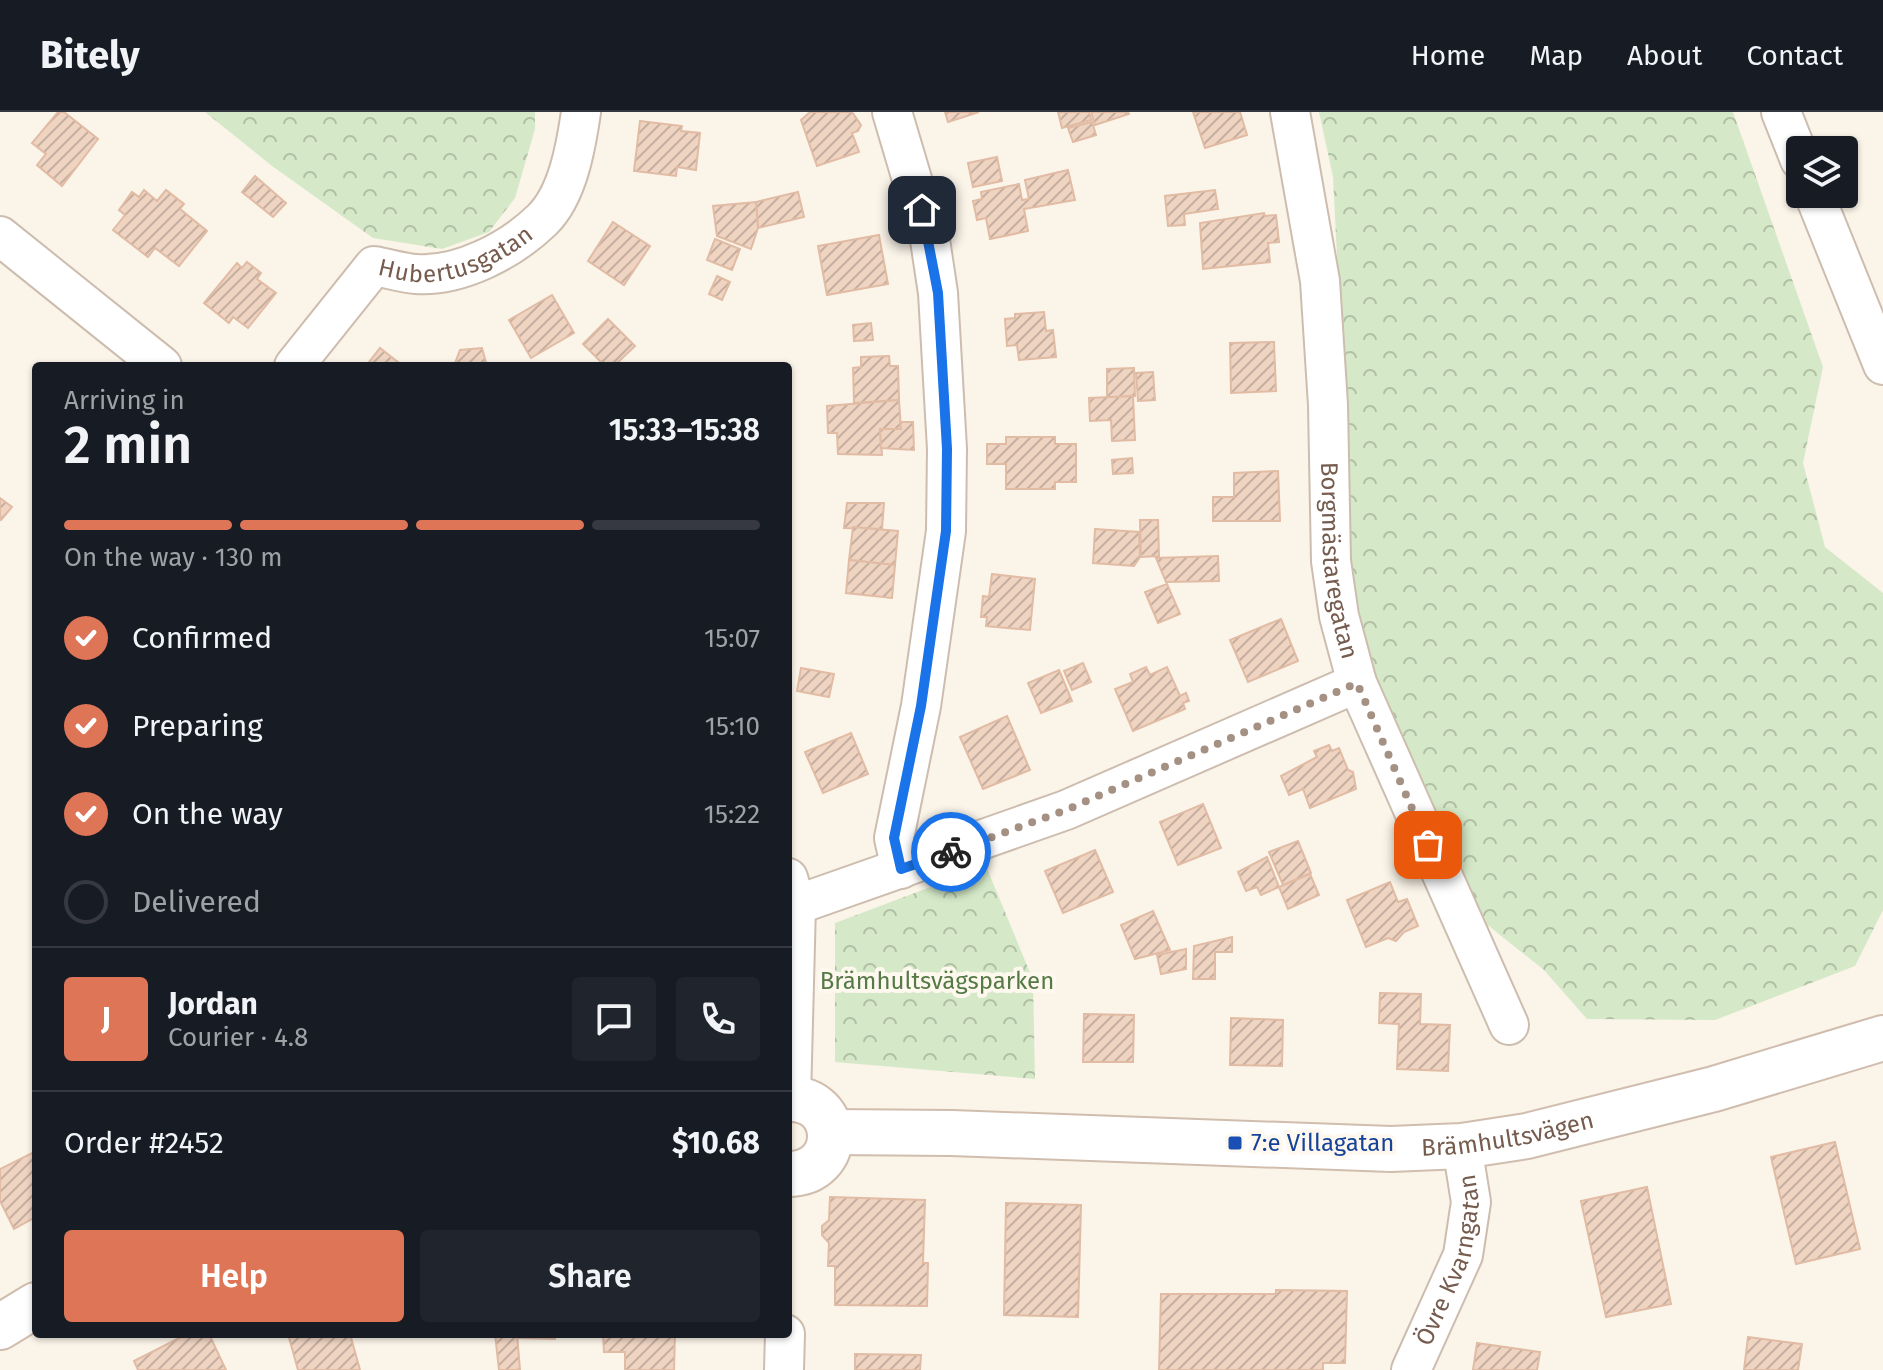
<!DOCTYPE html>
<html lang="en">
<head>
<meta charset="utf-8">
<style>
  :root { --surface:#171b24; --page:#20242c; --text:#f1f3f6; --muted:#9ea1a6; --line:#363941; --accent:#de7556 }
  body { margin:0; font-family:"Fira Sans",sans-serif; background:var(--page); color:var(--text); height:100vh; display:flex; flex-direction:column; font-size:30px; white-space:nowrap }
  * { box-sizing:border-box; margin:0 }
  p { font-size:26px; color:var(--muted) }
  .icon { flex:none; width:44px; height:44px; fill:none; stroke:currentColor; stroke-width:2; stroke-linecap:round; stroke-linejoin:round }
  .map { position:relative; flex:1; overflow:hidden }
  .drawer { position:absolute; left:32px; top:250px; width:760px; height:976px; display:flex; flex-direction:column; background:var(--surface); border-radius:8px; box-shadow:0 2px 6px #0004 }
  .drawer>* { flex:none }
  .tools { position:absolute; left:1786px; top:24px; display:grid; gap:16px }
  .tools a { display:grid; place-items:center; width:72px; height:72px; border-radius:8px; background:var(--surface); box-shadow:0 2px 6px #0004; font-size:40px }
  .pin { position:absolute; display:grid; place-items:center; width:68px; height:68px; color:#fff; margin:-34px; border-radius:16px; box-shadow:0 4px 12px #0006 }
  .courier { position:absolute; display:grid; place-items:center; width:80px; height:80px; margin:-40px; border:6px solid #1a73e8; border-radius:50%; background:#fff; color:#222; box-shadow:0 2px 10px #0007 }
  .headline em { font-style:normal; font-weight:600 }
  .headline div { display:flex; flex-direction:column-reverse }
  .headline { display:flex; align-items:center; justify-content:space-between; height:136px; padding:0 32px }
  h1 { font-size:52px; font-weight:600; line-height:60px }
  .bar { display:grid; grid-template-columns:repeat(4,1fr); gap:12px 8px; align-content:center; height:96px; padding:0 32px }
  .bar i { height:10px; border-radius:6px; background:var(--line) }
  .bar .active { background:var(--accent) }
  .bar p { grid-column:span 4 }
  .line { display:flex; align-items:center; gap:20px; padding:0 32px; border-top:2px solid var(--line) }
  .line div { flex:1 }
  .round { display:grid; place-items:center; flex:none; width:84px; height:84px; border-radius:8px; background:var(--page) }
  ol { padding:0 32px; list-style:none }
  li { display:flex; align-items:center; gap:24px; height:88px }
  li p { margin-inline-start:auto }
  li .icon { padding:8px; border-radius:50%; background:var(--accent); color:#fff; stroke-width:4 }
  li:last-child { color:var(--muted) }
  li i { width:44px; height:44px; border:4px solid var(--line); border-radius:50% }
  .primary-button { display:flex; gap:16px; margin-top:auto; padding:16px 32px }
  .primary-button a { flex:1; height:92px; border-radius:8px; background:var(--accent); color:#fff; font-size:32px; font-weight:600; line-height:92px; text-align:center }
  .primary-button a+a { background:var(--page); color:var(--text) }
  header { display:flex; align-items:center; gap:48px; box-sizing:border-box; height:112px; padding:0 40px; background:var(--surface); border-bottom:2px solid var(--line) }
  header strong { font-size:38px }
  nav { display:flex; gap:44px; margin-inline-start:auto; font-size:28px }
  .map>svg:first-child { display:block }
  .forest { fill:url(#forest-crowns) }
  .building { fill:url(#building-hatch); stroke:#e1bba3; stroke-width:2 }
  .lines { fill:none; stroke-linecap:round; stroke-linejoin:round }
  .street-casing { stroke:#cdbdaf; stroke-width:42 }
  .secondary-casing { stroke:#d0bdad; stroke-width:48 }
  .street { stroke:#fff; stroke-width:38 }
  .secondary { stroke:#fff; stroke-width:44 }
  .done { stroke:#a49184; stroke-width:8; stroke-dasharray:0 14.4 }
  .route { stroke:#1a73e8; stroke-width:10 }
  .transit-dot { fill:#1a4fb4; stroke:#fef8ef; stroke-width:3 }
  .labels { text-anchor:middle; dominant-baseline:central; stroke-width:8; stroke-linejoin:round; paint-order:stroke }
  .street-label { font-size:24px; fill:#755c4e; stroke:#fef8ef }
  .park-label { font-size:24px; fill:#557a46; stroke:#fef8ef }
  .transit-label { font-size:24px; fill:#164399; stroke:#fef8ef; text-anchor:start }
</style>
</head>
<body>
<header>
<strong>Bitely</strong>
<nav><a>Home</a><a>Map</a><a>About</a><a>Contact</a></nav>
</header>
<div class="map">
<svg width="1883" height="1258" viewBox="0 0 1883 1258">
  <defs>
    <pattern id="forest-crowns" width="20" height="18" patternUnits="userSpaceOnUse" patternTransform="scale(2)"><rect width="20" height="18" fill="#d5e9c8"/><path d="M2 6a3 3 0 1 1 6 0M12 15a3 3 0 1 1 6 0" fill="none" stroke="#b1c0a5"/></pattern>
    <pattern id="building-hatch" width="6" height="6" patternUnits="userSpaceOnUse" patternTransform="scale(2)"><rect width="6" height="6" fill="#efd4c2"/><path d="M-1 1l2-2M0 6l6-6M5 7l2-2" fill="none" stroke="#c6afa0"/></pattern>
  </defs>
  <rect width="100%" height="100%" fill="#fbf4e9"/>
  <g class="forest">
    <polygon points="205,0 535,0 535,17 515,86 489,120 442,137 373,126 272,54"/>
    <polygon points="1319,0 1733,0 1823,255 1803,351 1825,435 1883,481 1883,798 1855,854 1715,908 1587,907 1544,858 1485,811 1378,590 1348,444 1345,300 1333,65"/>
    <polygon points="986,754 1033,868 1035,967 835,950 835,811"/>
  </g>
  <g class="building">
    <polygon points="58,0 64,0 98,27 62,74 37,53 46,42 32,31"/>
    <polygon points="810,0 852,0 861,13 858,19 852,21 859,40 817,54 801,8"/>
    <polygon points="945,0 979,0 948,10"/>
    <polygon points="1058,0 1089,0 1091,8 1062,16"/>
    <polygon points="1091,0 1128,0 1129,2 1095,13"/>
    <polygon points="1193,0 1240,0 1247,23 1205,36"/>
    <polygon points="640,9 682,14 681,19 700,21 696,58 677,55 676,64 634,59"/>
    <polygon points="1092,10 1096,23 1073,30 1068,16"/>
    <polygon points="997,45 1002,69 973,75 968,51"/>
    <polygon points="1068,58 1075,88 1024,97 1028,119 990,127 986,106 977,108 973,89 982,87 981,80 1019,72 1022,88 1029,87 1025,68"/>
    <polygon points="255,64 286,91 273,105 242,80"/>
    <polygon points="144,78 157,89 166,78 184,92 180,97 207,119 179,154 155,136 148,145 113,118 125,103 119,98 132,80 139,85"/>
    <polygon points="1215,78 1218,97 1184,102 1185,113 1168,114 1165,84"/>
    <polygon points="798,80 804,105 758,116 756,90"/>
    <polygon points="756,90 758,116 751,137 717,124 713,94"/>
    <polygon points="1264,101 1265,104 1276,103 1279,130 1268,131 1270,150 1203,157 1200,111"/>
    <polygon points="613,110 650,134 624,173 588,149"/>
    <polygon points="879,123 888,172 827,183 818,134"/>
    <polygon points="715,127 740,137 732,158 707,148"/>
    <polygon points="247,150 261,161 257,167 276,181 248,216 233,205 229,211 204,191 237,151 242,156"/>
    <polygon points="717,164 730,170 722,188 709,182"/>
    <polygon points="552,183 574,221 531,246 509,208"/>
    <polygon points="1044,200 1046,219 1053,218 1056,245 1019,248 1017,233 1007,234 1005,207 1015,206 1015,202"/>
    <polygon points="608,207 635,234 614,254 605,254 583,232"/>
    <polygon points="871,211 873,228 854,229 853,213"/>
    <polygon points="1274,230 1276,279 1231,281 1230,231"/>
    <polygon points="380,236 403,254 366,254"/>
    <polygon points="482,236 487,254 454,254 460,238"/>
    <polygon points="889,244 890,254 898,254 899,288 854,291 853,256 861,255 861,245"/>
    <polygon points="1134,256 1135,284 1107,286 1107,257"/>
    <polygon points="1153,260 1155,288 1138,289 1136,261"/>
    <polygon points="1133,284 1135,328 1112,329 1111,308 1090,309 1089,286"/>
    <polygon points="899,288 901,317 880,317 882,343 838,342 837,321 828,321 827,294"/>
    <polygon points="900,310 913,310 914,338 881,336 880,317 901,317"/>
    <polygon points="1006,325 1055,325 1055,332 1076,332 1076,370 1055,370 1055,377 1006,377 1006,352 987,352 987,332 1006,332"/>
    <polygon points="1132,346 1133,361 1113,362 1112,348"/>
    <polygon points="1278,359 1280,409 1213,409 1213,385 1234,385 1234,361"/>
    <polygon points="0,386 12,395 1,408 0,407"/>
    <polygon points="847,391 884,391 882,417 844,416"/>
    <polygon points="1140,408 1158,408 1159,444 1141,445"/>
    <polygon points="853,415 898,419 895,453 849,448"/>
    <polygon points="1095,417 1139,420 1140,445 1134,454 1093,451"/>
    <polygon points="1218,444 1219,469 1166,470 1156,446"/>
    <polygon points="849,448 895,453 892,486 846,481"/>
    <polygon points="992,462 1035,467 1030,518 986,514 987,505 981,505 983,484 989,485"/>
    <polygon points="1167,472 1180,502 1158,511 1145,480"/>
    <polygon points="1281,507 1298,549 1248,570 1230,528"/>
    <polygon points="1083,551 1091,570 1072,578 1064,559"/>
    <polygon points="1146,555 1150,563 1167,555 1180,584 1186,581 1189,589 1183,591 1185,597 1133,619 1115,577 1133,570 1130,562"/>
    <polygon points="801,556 834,562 829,585 797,579"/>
    <polygon points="1059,558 1072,589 1041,601 1028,571"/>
    <polygon points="1007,604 1030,658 983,677 960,625"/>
    <polygon points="851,621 868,662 823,681 805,640"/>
    <polygon points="1329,633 1332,639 1339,636 1348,658 1353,660 1356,677 1310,696 1303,677 1289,683 1281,664 1317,645 1314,639"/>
    <polygon points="1203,692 1221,736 1178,753 1160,710"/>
    <polygon points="1298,729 1311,761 1283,773 1269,740"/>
    <polygon points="1095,738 1113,780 1063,801 1045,759"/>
    <polygon points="1267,745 1279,775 1261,783 1257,775 1246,779 1238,760"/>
    <polygon points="1310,762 1319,783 1288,797 1279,775"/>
    <polygon points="1390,770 1398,790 1407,787 1418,814 1404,820 1396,829 1388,826 1366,835 1347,788"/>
    <polygon points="1153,799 1170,838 1135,847 1121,813"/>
    <polygon points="1232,825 1232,840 1215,840 1215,867 1193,867 1194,834"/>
    <polygon points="1186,837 1186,857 1161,862 1157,843"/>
    <polygon points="1380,881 1421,882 1420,912 1450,913 1448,959 1397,957 1399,912 1379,911"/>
    <polygon points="1084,902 1134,903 1133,950 1083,950"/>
    <polygon points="1231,906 1283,908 1282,954 1230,953"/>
    <polygon points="1835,1030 1860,1137 1796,1152 1771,1045"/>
    <polygon points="36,1039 36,1105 14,1117 0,1089 0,1057"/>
    <polygon points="1647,1075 1671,1192 1606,1205 1581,1089"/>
    <polygon points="830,1085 925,1088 923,1151 928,1151 927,1194 835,1193 835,1154 828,1154 829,1131 822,1123 822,1114 829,1108"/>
    <polygon points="1006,1091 1081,1093 1078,1205 1004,1203"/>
    <polygon points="1276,1178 1347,1179 1345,1251 1323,1251 1323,1258 1159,1258 1161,1182 1276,1182"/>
    <polygon points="187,1222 209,1222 226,1258 138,1258 134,1249"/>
    <polygon points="288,1222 350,1222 360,1258 298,1258"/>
    <polygon points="495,1222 517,1222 520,1258 499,1258"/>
    <polygon points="517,1222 555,1222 555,1227 518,1226"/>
    <polygon points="603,1222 675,1222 674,1258 625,1258 625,1240 604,1240"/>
    <polygon points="1748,1225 1802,1232 1798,1258 1744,1258"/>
    <polygon points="1477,1231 1540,1240 1537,1258 1473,1258"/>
    <polygon points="855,1242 921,1243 920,1258 855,1258"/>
  </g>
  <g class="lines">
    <defs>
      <g id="street">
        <polyline points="892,0 930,128 938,181 947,337 946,419 921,594 894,726 901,757"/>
        <path id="s1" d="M1290 0 1320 169 1328 293 1331 449 1339 504 1357 571 1509 913"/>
        <polyline points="1781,0 1800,48"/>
        <polyline points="1814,82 1883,253"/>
        <polyline points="0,124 162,254"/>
        <path id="s2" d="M294 254 374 154C387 156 402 161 416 162 460 165 511 138 542 108 568 83 576 34 581 0"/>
        <polyline points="788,766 796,793 791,987"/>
        <polyline points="796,793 1066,698 1357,571"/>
        <polyline points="784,1258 785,1222"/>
        <path id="s3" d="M1411 1258 1463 1143 1471 1090 1462 1034"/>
      </g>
      <g id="secondary">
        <path d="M788 987C843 985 845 1062 788 1062"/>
        <path id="s4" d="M831 1020 952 1021 1391 1037 1462 1034 1527 1024 1714 977 1883 926"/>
        <polyline points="0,1215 36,1193"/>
      </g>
    </defs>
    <use href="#street" class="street-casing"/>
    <use href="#secondary" class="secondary-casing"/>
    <use href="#street" class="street"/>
    <use href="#secondary" class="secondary"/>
  </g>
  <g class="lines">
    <polyline class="done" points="951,740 1066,698 1357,571 1428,733"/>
    <polyline class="route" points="922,98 938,181 947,337 946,419 921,594 894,726 901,757 951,740"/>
  </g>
  <rect class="transit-dot" x="1227" y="1023" width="16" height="16" rx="4"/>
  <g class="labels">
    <g class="street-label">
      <text stroke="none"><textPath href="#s2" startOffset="214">Hubertusgatan</textPath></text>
      <text stroke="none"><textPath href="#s1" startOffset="452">Borgmästaregatan</textPath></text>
      <text stroke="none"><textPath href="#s4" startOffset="678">Brämhultsvägen</textPath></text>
      <text stroke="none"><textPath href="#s3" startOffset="118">Övre Kvarngatan</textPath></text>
    </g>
    <g class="park-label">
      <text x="937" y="869">Brämhultsvägsparken</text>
    </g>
    <g class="transit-label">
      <text x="1251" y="1031">7:e Villagatan</text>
    </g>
  </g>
</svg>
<div class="tools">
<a><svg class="icon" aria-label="layers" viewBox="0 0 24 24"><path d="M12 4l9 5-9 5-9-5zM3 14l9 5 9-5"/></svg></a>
</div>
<div class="pin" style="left:1428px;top:733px;background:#ea580c"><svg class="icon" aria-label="bag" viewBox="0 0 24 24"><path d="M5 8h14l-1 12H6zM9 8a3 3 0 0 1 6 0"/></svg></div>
<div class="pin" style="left:922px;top:98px;background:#1f2937"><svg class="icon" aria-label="home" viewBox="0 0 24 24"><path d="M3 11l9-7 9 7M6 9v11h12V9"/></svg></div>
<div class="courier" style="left:951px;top:740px"><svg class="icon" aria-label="bike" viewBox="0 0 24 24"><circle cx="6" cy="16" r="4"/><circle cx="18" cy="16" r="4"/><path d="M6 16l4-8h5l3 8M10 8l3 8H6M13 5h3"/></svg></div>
<section class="drawer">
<div class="headline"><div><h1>2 min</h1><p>Arriving in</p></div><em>15:33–15:38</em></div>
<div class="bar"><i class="active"></i><i class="active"></i><i class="active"></i><i></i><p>On the way · 130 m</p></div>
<ol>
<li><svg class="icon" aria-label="check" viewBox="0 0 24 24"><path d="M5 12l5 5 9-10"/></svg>Confirmed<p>15:07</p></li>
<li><svg class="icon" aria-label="check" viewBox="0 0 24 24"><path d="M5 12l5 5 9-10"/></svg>Preparing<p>15:10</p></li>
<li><svg class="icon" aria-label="check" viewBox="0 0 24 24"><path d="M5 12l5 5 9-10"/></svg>On the way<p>15:22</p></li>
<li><i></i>Delivered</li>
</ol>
<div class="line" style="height:144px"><b class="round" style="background:var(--accent);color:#fff">J</b><div><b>Jordan</b><p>Courier · 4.8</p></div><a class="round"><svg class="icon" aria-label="chat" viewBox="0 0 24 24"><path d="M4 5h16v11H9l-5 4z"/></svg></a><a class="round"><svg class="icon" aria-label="phone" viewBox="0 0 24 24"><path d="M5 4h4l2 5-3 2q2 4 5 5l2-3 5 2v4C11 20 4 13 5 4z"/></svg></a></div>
<div class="line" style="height:104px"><div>Order #2452</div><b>$10.68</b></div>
<div class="primary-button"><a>Help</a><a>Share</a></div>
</section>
</div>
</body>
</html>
